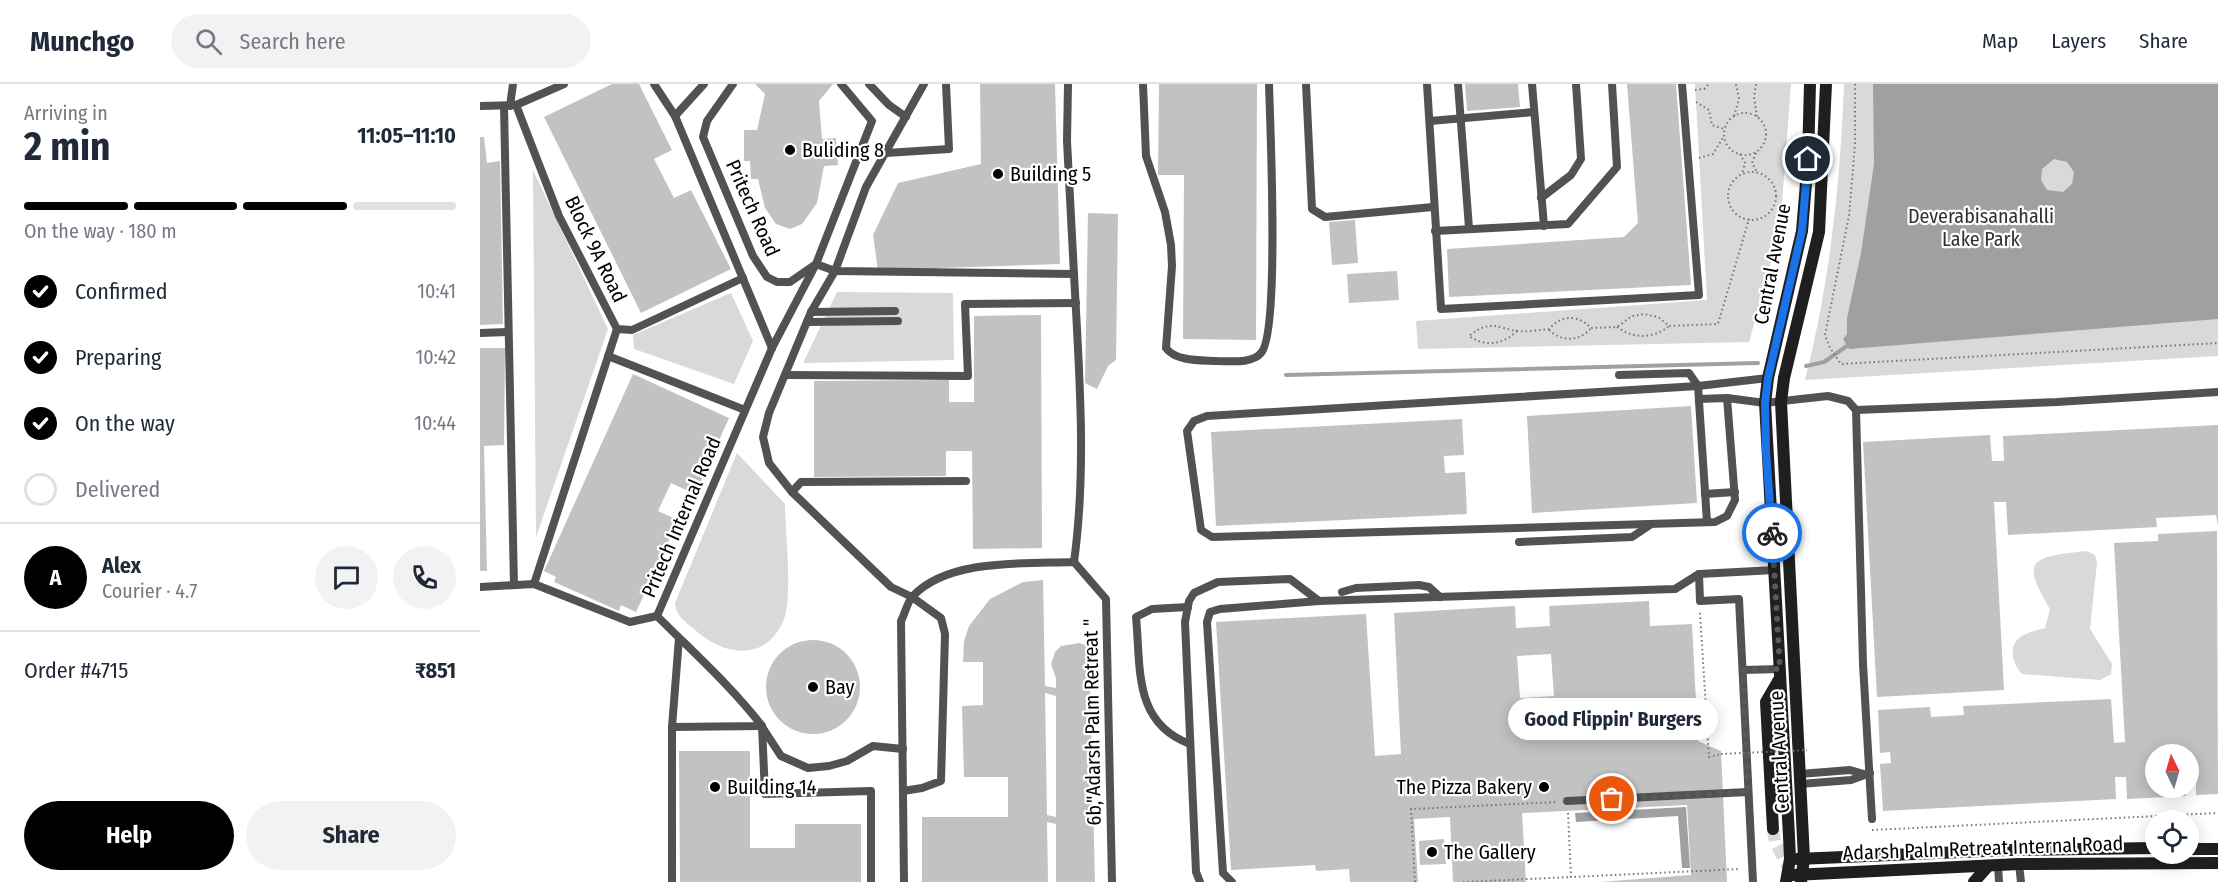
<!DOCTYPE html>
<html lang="en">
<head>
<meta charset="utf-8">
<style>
  :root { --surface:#fff; --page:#f2f2f3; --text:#1f2937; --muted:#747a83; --line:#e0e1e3; --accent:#000 }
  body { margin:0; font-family:"Fira Sans Condensed",sans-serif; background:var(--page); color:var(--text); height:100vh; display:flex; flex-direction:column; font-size:22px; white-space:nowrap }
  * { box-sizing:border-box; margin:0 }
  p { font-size:20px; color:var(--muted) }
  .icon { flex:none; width:33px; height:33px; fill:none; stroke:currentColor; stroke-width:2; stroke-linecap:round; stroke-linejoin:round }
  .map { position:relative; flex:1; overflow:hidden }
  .drawer { display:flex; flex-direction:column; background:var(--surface); width:480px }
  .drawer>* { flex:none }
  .needle { width:39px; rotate:355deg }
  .fabs { position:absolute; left:1665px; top:660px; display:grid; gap:12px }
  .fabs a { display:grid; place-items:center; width:54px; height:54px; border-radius:50%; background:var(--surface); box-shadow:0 3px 15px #0003; font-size:30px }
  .pin { position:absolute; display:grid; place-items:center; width:51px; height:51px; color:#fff; margin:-26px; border:3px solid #fff; border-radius:50%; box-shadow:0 2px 6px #0007 }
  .courier { position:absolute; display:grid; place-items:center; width:60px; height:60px; margin:-30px; border:4px solid #1a73e8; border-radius:50%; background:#fff; color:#222; box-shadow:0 2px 8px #0007 }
  .bubble { position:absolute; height:42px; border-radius:21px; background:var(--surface); box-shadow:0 3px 15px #0003; font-size:20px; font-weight:700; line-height:42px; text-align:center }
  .headline em { font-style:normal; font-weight:700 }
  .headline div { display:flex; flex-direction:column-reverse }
  .headline { display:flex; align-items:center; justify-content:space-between; height:102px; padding:0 24px }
  h1 { font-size:39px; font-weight:700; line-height:45px }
  .bar { display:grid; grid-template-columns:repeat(4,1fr); gap:9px 6px; align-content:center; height:72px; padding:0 24px }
  .bar i { height:8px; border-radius:4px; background:var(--line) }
  .bar .current { background:var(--accent) }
  .bar p { grid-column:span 4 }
  .line { display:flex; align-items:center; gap:15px; padding:0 24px; border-top:2px solid var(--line) }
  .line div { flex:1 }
  .round { display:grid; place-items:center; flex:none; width:63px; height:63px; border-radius:32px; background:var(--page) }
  ol { padding:0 24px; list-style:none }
  li { display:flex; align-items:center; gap:18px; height:66px }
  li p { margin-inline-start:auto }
  li .icon { padding:6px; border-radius:50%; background:var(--accent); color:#fff; stroke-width:4 }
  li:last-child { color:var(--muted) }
  li i { width:33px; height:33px; border:3px solid var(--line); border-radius:50% }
  .action { display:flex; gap:12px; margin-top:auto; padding:12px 24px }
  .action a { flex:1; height:69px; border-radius:36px; background:var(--accent); color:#fff; font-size:24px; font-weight:700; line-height:69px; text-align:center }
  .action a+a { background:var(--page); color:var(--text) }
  header { display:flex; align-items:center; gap:36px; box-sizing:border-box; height:84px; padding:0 30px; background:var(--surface); border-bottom:2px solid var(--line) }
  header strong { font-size:28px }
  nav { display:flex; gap:33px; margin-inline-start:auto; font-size:21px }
  .search { width:420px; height:54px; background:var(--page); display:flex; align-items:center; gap:15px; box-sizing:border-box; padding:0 21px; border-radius:33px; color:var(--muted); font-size:22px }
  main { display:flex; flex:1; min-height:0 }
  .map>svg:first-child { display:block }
  .green { fill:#d9d9d9 }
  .water { fill:#a0a0a0; fill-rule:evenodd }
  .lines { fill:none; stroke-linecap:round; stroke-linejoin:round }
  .stream { stroke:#a0a0a0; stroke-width:4 }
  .building { fill:#c2c2c2; fill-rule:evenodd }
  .secondary-tunnel { stroke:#d9d9d9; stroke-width:12; stroke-dasharray:12 6; stroke-linecap:butt }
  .path { stroke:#747474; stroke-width:2; stroke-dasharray:1.5 3; stroke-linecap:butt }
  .lane { stroke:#525252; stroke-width:8 }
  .secondary { stroke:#1f1f1f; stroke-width:12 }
  .path-bridge { stroke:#747474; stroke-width:2; stroke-dasharray:1.5 3; stroke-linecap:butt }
  .done { stroke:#595959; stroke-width:6; stroke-dasharray:0 10.8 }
  .route { stroke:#1a73e8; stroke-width:8 }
  .poi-dot { fill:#000; stroke:#fff; stroke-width:2 }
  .labels { text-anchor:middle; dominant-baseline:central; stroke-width:4.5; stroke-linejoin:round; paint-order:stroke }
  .poi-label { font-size:20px; fill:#000; stroke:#fff; text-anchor:start }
  .street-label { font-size:20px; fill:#000; stroke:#fff }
  .park-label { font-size:20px; fill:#303030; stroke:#fff }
</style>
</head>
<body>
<header>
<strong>Munchgo</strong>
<div class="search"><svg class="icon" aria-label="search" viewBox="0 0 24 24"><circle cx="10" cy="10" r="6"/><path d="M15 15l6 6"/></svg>Search here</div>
<nav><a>Map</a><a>Layers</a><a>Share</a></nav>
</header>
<main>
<section class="drawer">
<div class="headline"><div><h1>2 min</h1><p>Arriving in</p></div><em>11:05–11:10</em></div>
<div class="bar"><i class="current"></i><i class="current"></i><i class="current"></i><i></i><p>On the way · 180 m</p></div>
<ol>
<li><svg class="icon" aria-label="check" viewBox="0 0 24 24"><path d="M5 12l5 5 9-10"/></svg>Confirmed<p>10:41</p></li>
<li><svg class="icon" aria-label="check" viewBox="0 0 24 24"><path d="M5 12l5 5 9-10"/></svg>Preparing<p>10:42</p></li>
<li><svg class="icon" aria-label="check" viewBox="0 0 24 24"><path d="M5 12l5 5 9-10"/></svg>On the way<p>10:44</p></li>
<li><i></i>Delivered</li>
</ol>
<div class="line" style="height:108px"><b class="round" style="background:var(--accent);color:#fff">A</b><div><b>Alex</b><p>Courier · 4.7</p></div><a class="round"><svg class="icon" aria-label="chat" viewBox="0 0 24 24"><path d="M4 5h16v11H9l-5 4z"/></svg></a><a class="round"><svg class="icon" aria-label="phone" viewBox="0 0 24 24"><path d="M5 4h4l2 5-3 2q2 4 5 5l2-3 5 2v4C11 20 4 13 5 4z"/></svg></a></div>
<div class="line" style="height:78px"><div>Order #4715</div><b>₹851</b></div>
<div class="action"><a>Help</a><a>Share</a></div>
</section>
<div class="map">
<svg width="1738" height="798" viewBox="0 0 1738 798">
  <rect width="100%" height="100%" fill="#fff"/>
  <g class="green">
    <polygon points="1215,0 1311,0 1300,145 1269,258 938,265 936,237 1227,216"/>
    <path d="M1364 0H1738V272L1325 296C1350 198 1360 101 1364 0Z"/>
    <polygon points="53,86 128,245 56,453"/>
    <polygon points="357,208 473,209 474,276 323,279"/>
    <polygon points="251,209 273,257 254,300 154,265 153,251"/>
    <path d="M257 369 305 420C305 448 314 518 302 540 282 580 240 570 213 544 204 537 196 531 195 519Z"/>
    <path d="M1606 467 1615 471 1617 479 1610 545 1632 580 1631 590 1620 596 1542 590C1532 580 1527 561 1542 552 1548 548 1558 546 1565 544L1570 525C1539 474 1553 473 1606 467Z"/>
  </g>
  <g class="water">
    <path d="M1393 0H1738V235L1369 265 1363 255 1367 250V234L1381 169 1394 80ZM1574 75 1587 78 1594 88 1592 100 1583 108 1567 106 1561 96 1562 85Z"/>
    <polygon points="1206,723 1210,784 1202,784 1198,732 1096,738 1095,729"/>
  </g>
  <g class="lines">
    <g class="stream">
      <polyline points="1326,282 1344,278 1367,262"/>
      <polyline points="806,291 1278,279"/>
    </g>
  </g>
  <g class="building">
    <polygon points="132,0 159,0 192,66 174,75 194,114 211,106 251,185 161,229 64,33"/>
    <polygon points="275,0 353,0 339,17 342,55 356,54 358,81 344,82 337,119 322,140 310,145 296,140 285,124 278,95 271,95 270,77 264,77 264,46 277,46 285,10"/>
    <polygon points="500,0 575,0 580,180 398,186 393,151 418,99 501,80"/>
    <polygon points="679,0 777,0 776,256 703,255 704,91 678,91"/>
    <polygon points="985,0 1038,0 1040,23 987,27"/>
    <polygon points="1147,0 1196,0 1211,201 969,213 967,165 1144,153 1158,139"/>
    <polygon points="0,53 4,53 7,79 20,77 23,240 0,241"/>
    <polygon points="608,129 638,130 636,276 628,282 617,305 605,299"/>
    <polygon points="875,136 878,179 852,181 849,138"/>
    <polygon points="917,187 919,216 869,219 867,190"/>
    <polygon points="561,231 562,464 493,465 492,367 466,367 466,392 334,393 334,297 469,296 469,318 494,318 494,232"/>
    <polygon points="0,264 25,264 24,361 4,362 7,487 0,487"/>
    <polygon points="153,290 249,334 215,410 191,399 178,427 198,436 156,528 141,521 139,527 74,498 76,493 64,487"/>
    <polygon points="1211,322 1217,419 1052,429 1047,332"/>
    <polygon points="982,335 984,371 964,372 965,389 985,388 987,430 736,442 731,348"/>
    <polygon points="1738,341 1738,441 1736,431 1676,434 1677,443 1528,451 1526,418 1514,418 1524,606 1397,613 1383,358 1510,351 1512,377 1524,377 1523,352"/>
    <polygon points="1737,447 1738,710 1716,711 1716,698 1708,698 1708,670 1676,670 1676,704 1705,704 1706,712 1647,715 1646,693 1635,693 1636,715 1403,727 1400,680 1411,679 1410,668 1400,669 1398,626 1450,623 1451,633 1484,631 1483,622 1631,615 1634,659 1645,658 1634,459 1678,457 1678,450"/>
    <path d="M563 496 565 602 576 604V594L571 580 575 568 581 562 600 559 607 562 616 575 615 588 610 595 615 798H576V740L567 738 568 798H442V733H528V693H484L482 622 503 621V578H483L484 557 489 542 510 515 543 498ZM565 609 576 612V733L567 731Z"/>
    <path d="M1169 517 1170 542 1212 540 1218 657 1241 667 1247 798H1120L1211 791 1207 721 1042 729 1046 798H973L970 733 934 735 938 798H870L869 785 836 787 835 781 751 786 736 538 886 530 895 672 921 670 914 529 1035 522 1036 544 1070 542 1069 522ZM1071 570 1074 612 1040 614 1037 572Z"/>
    <circle cx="333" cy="603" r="47"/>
    <polygon points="199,667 270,667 270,764 315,764 315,740 381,740 381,798 200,798"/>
    <polygon points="964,755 966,780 940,781 939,757"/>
  </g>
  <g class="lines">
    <polyline class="secondary-tunnel" points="1293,745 1295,758 1312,791"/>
    <g class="path">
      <polyline points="1276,0 1274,13 1277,33"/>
      <polyline points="1375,0 1375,60 1369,132 1345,251 1350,264 1361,280 1738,259"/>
      <polyline points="1215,6 1224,5 1229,0"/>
      <polyline points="1216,18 1229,26 1232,41 1244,45"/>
      <circle cx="1265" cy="50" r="21"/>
      <polyline points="1254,32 1259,15 1256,0"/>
      <polyline points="1276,69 1272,79 1277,88"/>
      <polyline points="1260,70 1265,79 1262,90"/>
      <polyline points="1219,74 1233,70 1244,52"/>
      <circle cx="1272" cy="112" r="24"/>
      <path d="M1137 243C1154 255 1173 255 1189 242"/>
      <path d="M1069 246C1082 258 1099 258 1111 244"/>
      <path d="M1037 247C1023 261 1005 263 989 252 1012 234 1017 245 1039 247 1049 248 1059 246 1069 245 1081 231 1098 230 1111 244L1137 243 1152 232 1164 230 1178 233 1189 242 1238 240 1269 135"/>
      <polyline points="1220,529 1229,673 1241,670"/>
      <polyline points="1088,729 1091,793 1260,785"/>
      <polyline points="1392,746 1738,729"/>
      <polyline points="935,798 931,725 1078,718"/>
      <polyline points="983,798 1091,793"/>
    </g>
    <g class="lane">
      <polyline points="174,0 195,32 224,0"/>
      <polyline points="253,0 227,37 223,53 273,172 287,193 297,198 310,198 336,180 392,37 361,0"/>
      <polyline points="389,0 409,21 426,33"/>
      <polyline points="588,0 587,57 594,190"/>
      <path d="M663 0 666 72 685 128 691 161 692 182 686 264C696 278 722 276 737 277 750 277 772 280 781 269 800 249 790 39 789 0"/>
      <polyline points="826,0 832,125 845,133 953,123"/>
      <polyline points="947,0 961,225 1219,211 1202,0"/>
      <polyline points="978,0 989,144"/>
      <polyline points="1052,0 1064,142"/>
      <polyline points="36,21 79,132 137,245 152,246 263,194"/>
      <polyline points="0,22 36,21 84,0"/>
      <polyline points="24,22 34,501"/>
      <polyline points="30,22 33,0"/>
      <polyline points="195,32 292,264"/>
      <polyline points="950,37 1054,28"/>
      <polyline points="406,69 469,65 466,0"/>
      <polyline points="1061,114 1091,91 1101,75 1096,0"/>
      <polyline points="955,147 1088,140 1137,83 1132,0"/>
      <polyline points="331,228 415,227"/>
      <polyline points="327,238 418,237"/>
      <polyline points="0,249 28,248"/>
      <polyline points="128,272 265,326"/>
      <polyline points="305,291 488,292 485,220 596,219"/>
      <polyline points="1139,291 1209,289 1218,302 1227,438"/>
      <polyline points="1247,314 1255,416 1247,432 1235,438 732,453 721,446 707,347 714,337 727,332 1218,302 1288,294"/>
      <polyline points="1219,315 1247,314 1285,319 1348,312 1368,317 1376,326 1577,318 1738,308"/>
      <polyline points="1376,326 1383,580 1392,735"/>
      <polyline points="312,408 321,398 486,397"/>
      <polyline points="1225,410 1255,408"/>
      <polyline points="1039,458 1152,453 1170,441"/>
      <polyline points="1219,490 1220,517 1259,515 1273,798"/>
      <polyline points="54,500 137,245"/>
      <path d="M0 503 54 500 150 538 177 532 292 264 336 180 355 187 594 190C599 286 607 383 594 478"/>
      <polyline points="862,508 876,504 939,501 949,503 960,513"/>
      <path d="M708 523 672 525 656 533C661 584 653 639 710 660"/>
      <path d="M177 532C213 568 251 602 282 642L192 643 199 554"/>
      <polyline points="1263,586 1301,585"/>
      <polyline points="282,642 285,710 391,707 391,798"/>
      <polyline points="192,643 192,798"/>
      <polyline points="282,643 301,672 328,684 349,682 367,677 393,662 423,665"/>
      <polyline points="1320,690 1370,686 1384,690"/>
      <polyline points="1320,700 1371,696 1390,689"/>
      <polyline points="423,707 442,704 461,697 465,550 461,534 432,513 411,503 312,408 289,379 283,353 289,329 331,228 355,187 386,103 444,0"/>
      <polyline points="1087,717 1268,708"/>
      <polyline points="1539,780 1541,798"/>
      <polyline points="1518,781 1519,798"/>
      <path d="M424 798 421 537C425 530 427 518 433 512 469 474 546 480 594 478L626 515 632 798"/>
      <polyline points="720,798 716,788 705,538 709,517 714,509 738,498 810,495 839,517"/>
      <polyline points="752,798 743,789 727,538 730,528 740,525 839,517 1195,505 1219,490 1295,486"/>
    </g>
    <g class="secondary">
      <polyline points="1293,745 1286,618 1300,594"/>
      <polyline points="1708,765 1738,765"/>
      <polyline points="1317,775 1528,766 1676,764"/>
      <polyline points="1313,791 1539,780 1738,779"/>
      <polyline points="1306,798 1310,775 1309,752 1285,319 1288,294 1322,147 1328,75 1330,0"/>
      <polyline points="1321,798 1324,774 1301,318 1304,294 1339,148 1346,0"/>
      <polyline points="1494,798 1508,782"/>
    </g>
    <polyline class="path-bridge" points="1241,670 1327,666"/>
  </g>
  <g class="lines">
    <polyline class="done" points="1132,715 1268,708 1263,586 1300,585 1292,449"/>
    <polyline class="route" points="1292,449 1286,367 1285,319 1288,294 1322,147 1328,75"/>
  </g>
  <g class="poi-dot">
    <circle cx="310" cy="66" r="6"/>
    <circle cx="518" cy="90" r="6"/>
    <circle cx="333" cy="603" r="6"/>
    <circle cx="235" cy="703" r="6"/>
    <circle cx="1064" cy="703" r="6"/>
    <circle cx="952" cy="768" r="6"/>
  </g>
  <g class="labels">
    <g class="poi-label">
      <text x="322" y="66">Buliding 8</text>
      <text x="530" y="90">Building 5</text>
      <text x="345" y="603">Bay</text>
      <text x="247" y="703">Building 14</text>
      <text x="1052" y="703" text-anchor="end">The Pizza Bakery</text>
      <text x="964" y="768">The Gallery</text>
    </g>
    <g class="street-label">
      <text transform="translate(273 124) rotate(66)">Pritech Road</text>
      <text transform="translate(116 165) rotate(64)">Block 9A Road</text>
      <text transform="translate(1292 180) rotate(-79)">Central Avenue</text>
      <text transform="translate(201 433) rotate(-67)">Pritech Internal Road</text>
      <text transform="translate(612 638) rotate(-91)">6b,"Adarsh Palm Retreat "</text>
      <text transform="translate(1299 668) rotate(-93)">Central Avenue</text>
      <text transform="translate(1503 764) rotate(-2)">Adarsh Palm Retreat Internal Road</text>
    </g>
    <g class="park-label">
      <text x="1501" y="132">Deverabisanahalli<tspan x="1501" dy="23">Lake Park</tspan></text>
    </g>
  </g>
</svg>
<div class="fabs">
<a><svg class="needle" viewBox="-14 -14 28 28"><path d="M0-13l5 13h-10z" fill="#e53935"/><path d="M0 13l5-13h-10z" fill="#747a83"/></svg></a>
<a><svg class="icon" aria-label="locate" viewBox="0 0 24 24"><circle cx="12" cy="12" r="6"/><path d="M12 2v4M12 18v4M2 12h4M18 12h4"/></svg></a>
</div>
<div class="pin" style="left:1132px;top:715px;background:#ea580c"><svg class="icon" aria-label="bag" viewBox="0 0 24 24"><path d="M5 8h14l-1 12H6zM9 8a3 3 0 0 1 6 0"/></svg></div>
<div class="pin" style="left:1328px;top:75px;background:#1f2937"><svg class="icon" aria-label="home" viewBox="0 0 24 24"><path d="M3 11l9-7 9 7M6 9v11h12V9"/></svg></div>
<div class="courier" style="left:1292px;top:449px"><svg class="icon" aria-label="bike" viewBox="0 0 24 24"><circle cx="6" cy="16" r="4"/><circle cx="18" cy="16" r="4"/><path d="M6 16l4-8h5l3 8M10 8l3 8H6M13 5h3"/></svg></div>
<div class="bubble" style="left:1028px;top:614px;width:210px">Good Flippin' Burgers</div>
</div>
</main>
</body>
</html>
